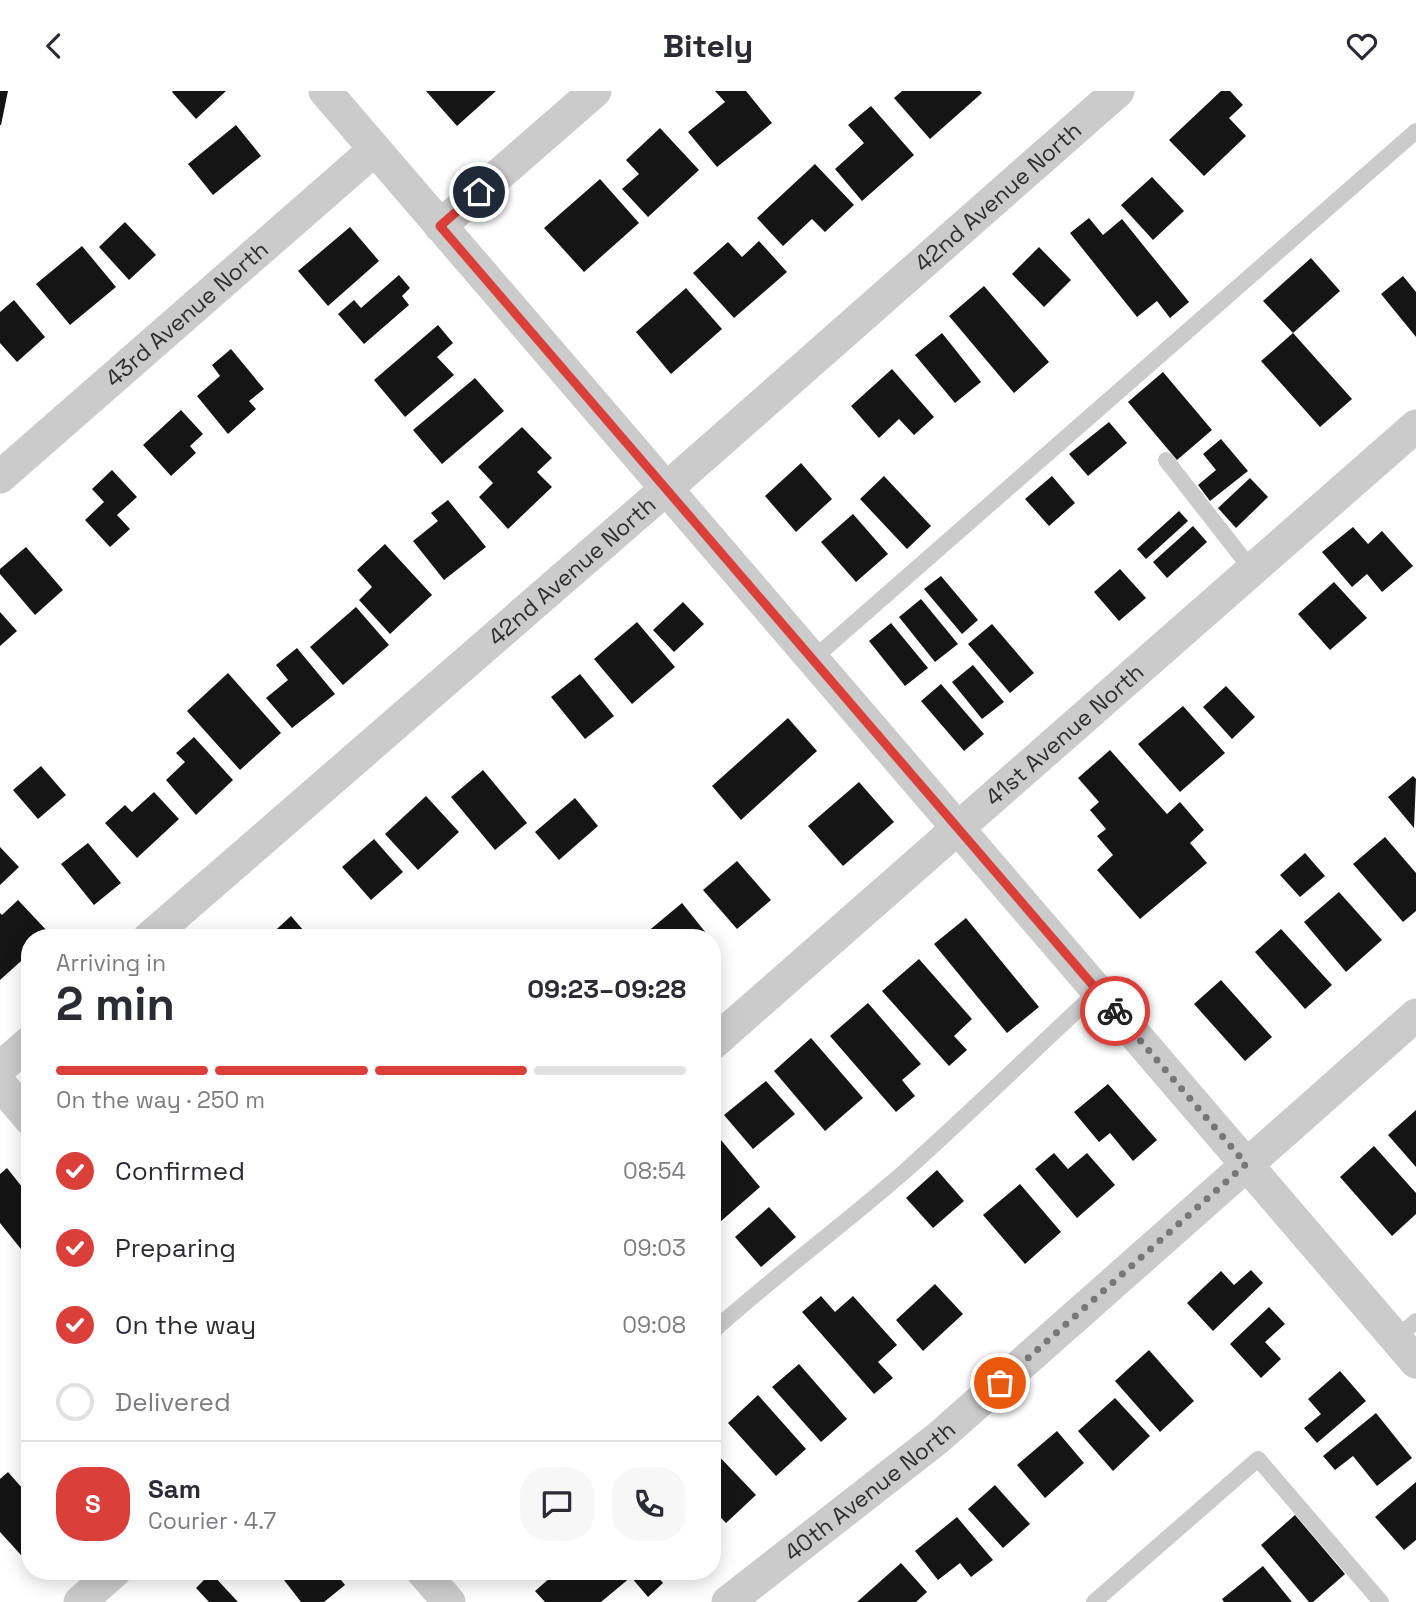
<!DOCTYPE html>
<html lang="en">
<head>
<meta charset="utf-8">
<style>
  :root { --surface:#fff; --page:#f7f7f7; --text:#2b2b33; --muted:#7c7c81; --line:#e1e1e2; --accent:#da3f3a }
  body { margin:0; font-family:"Space Grotesk",sans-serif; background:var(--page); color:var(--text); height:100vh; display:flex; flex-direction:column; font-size:26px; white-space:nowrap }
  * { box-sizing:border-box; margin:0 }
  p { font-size:23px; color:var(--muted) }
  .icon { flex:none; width:38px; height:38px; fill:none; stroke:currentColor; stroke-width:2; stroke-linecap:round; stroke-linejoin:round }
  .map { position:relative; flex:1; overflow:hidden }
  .side { position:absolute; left:21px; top:838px; width:700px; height:651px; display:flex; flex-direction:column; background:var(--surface); border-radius:28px; box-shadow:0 4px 18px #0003 }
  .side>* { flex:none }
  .pin { position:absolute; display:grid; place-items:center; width:60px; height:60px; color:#fff; margin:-30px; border:4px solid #fff; border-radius:50%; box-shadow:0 2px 7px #0007 }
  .courier { position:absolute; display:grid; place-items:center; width:70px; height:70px; margin:-35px; border:5px solid #da3f3a; border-radius:50%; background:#fff; color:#222; box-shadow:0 2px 9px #0007 }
  .head em { font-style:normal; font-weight:600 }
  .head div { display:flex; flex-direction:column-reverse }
  .head { display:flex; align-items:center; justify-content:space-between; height:119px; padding:0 35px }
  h1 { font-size:46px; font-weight:600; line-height:52px }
  .bar { display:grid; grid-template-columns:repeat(4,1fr); gap:10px 7px; align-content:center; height:84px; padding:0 35px }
  .bar i { height:9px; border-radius:5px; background:var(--line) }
  .bar .current { background:var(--accent) }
  .bar p { grid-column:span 4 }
  .line { display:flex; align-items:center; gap:18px; padding:0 35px; border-top:2px solid var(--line) }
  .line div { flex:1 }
  .round { display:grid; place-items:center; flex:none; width:74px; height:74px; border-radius:28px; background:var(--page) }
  ol { padding:0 35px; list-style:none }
  li { display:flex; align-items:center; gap:21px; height:77px }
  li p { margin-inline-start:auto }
  li .icon { padding:7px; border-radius:50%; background:var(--accent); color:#fff; stroke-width:4 }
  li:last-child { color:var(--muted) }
  li i { width:38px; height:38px; border:4px solid var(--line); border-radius:50% }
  header { display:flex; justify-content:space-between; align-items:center; height:91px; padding:0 35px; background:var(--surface); font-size:32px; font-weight:600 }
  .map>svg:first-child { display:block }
  .building { fill:#151515 }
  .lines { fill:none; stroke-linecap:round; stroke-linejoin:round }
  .service { stroke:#cbcbcb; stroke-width:16 }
  .minor { stroke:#cbcbcb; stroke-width:33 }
  .done { stroke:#777; stroke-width:7; stroke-dasharray:0 12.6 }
  .route { stroke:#da3f3a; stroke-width:9 }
  .labels { text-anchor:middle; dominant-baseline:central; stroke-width:7; stroke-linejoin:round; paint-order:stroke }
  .street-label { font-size:23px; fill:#2e2e2e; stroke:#fff }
</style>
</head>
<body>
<header><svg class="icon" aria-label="back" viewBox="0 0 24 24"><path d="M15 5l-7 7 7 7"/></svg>Bitely<svg class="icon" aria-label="heart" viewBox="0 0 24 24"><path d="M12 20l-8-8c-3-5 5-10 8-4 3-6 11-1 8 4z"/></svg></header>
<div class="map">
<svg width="1416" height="1511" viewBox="0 0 1416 1511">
  <rect width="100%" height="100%" fill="#fff"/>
  <g class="building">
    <polygon points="0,0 8,0 1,34 0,34"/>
    <polygon points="173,0 226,0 196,28 172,1"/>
    <polygon points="426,0 496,0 457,35"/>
    <polygon points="715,0 746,0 772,32 717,76 688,41 725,11"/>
    <polygon points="902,0 980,0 982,2 930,48 894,7"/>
    <polygon points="1221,0 1230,0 1243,14 1229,27 1246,45 1204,85 1169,49"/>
    <polygon points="871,15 914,64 862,110 835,78 864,52 848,34"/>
    <polygon points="236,34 261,65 213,104 188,73"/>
    <polygon points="660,37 699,79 648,126 622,98 639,83 626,69"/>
    <polygon points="815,73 854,114 825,141 812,128 783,155 757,127"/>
    <polygon points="1152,86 1184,120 1153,149 1121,114"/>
    <polygon points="600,88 639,132 584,181 544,137"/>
    <polygon points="1089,127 1103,144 1122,128 1189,211 1170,227 1157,210 1137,226 1070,142"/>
    <polygon points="125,131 156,164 129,189 99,156"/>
    <polygon points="350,136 379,170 328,215 298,180"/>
    <polygon points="759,150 787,181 734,227 693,182 728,151 742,166"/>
    <polygon points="82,155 116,196 70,234 36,193"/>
    <polygon points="1039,156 1071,189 1044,216 1012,183"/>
    <polygon points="1311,167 1340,200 1293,242 1263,210"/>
    <polygon points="399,184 410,197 402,205 409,214 364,253 338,223 354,209 361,217"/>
    <polygon points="1403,185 1416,201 1416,246 1381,203"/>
    <polygon points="984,195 1049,271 1014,302 949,225"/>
    <polygon points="686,197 722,238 671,283 636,241"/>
    <polygon points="14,209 45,246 17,271 0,252 0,221"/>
    <polygon points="438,234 453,252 437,266 454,284 405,326 374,289"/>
    <polygon points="942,242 981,291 955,312 915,264"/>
    <polygon points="1293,242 1352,308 1320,336 1261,270"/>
    <polygon points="231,258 264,298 249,310 256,318 228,343 197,305 220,285 212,274"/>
    <polygon points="892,278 934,326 914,344 899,328 879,347 851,315"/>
    <polygon points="1163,281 1212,339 1177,369 1128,311"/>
    <polygon points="475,287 504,320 442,373 413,339"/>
    <polygon points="181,319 203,343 190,355 196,362 171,385 143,354"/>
    <polygon points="1109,331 1127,352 1088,385 1069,363"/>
    <polygon points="522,336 552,367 537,381 552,396 508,438 479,406 493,392 478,376"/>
    <polygon points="1221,348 1248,380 1210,410 1198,394 1216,379 1203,363"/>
    <polygon points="801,372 832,408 796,441 765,405"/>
    <polygon points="112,379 137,406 117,424 130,438 110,456 85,429 104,411 92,398"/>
    <polygon points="884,385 931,435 907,458 860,408"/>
    <polygon points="1052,385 1075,412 1049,435 1025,408"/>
    <polygon points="1250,387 1268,406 1236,437 1218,417"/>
    <polygon points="448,409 486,456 444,489 413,450 438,430 431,422"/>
    <polygon points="1179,420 1188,430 1146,468 1137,458"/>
    <polygon points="853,423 888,463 856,491 821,451"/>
    <polygon points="1193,435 1207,451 1167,487 1153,471"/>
    <polygon points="1353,436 1368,453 1382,440 1413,475 1382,501 1367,483 1352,496 1322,461"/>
    <polygon points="385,453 432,504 390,543 359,509 372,496 357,479"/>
    <polygon points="26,456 63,499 35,524 0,483 0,478"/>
    <polygon points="1120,478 1146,507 1119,530 1094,501"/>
    <polygon points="941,485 978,529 962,543 924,498"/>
    <polygon points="1334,491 1367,527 1330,559 1298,523"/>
    <polygon points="921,508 958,553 935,571 899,526"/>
    <polygon points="683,511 704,533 674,561 653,539"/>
    <polygon points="356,516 389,554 343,594 310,556"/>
    <polygon points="0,521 17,540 0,555"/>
    <polygon points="637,531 675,576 632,613 594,568"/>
    <polygon points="891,532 928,577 905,595 869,550"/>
    <polygon points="992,533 1034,582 1010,602 968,553"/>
    <polygon points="297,557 335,603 292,637 266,607 288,589 276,574"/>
    <polygon points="973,574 1004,611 982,628 952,591"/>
    <polygon points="228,582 281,642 240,679 187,620"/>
    <polygon points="580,583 614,625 585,648 551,606"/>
    <polygon points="941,593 984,643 964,660 921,610"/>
    <polygon points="1226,595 1255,626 1232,648 1203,616"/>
    <polygon points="1183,615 1225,662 1180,701 1138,653"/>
    <polygon points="788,627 817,660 741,729 712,695"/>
    <polygon points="194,646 233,689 196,724 166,689 185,671 176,662"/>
    <polygon points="1110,659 1167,723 1180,711 1204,739 1190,752 1207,772 1140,828 1097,779 1113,764 1097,745 1106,738 1090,719 1099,711 1078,687"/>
    <polygon points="41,675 66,704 38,728 13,699"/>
    <polygon points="483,679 527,732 495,759 451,706"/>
    <polygon points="1413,685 1416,688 1414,737 1388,706"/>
    <polygon points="859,691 894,731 843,775 808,735"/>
    <polygon points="154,701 179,728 137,767 105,732 125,714 132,721"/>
    <polygon points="426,705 459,741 418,779 385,743"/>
    <polygon points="575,707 598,735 559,769 535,741"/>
    <polygon points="1385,746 1416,782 1416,820 1403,831 1353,773"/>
    <polygon points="374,748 403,781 371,809 342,776"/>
    <polygon points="88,752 121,792 94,814 61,773"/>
    <polygon points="0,756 19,776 0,794"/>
    <polygon points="1305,762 1325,785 1300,806 1280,784"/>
    <polygon points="737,770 771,809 737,838 703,799"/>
    <polygon points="1339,801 1382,849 1346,881 1304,831"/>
    <polygon points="18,809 50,843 45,847 30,847 30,862 0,889 0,822 2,824"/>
    <polygon points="682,812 710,847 651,847 646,842"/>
    <polygon points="291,825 310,847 267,847"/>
    <polygon points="966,827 1039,916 1007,942 934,853"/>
    <polygon points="1281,838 1332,894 1305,918 1255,861"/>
    <polygon points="919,868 972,928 954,945 967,959 949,975 882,900"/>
    <polygon points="1221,889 1272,946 1245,970 1194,913"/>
    <polygon points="868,912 921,973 902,989 915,1005 896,1021 830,945"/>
    <polygon points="811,947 863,1007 825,1040 774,980"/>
    <polygon points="766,990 795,1023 753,1058 724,1024"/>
    <polygon points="1108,993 1157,1049 1133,1070 1110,1042 1099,1051 1074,1021"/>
    <polygon points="1416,1019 1416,1076 1388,1044"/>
    <polygon points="716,1043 760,1096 720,1131 712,1122 712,1046"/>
    <polygon points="1374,1055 1416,1102 1416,1123 1392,1145 1340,1086"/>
    <polygon points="1054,1062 1068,1078 1087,1062 1115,1094 1077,1127 1035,1078"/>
    <polygon points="7,1077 30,1106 30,1160 25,1163 0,1132 0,1083"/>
    <polygon points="937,1079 964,1110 933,1137 906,1107"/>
    <polygon points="1020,1093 1061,1141 1025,1173 983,1124"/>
    <polygon points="769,1116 796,1146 761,1176 735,1146"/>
    <polygon points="1251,1179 1263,1192 1213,1240 1187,1212 1221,1180 1234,1194"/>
    <polygon points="935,1193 963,1223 923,1260 896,1229"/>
    <polygon points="821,1205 835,1221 853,1205 897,1254 878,1271 893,1287 874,1303 802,1221"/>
    <polygon points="1269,1216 1285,1233 1265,1251 1281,1268 1261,1287 1230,1253"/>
    <polygon points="1149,1259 1194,1310 1160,1341 1115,1290"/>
    <polygon points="799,1273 847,1328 821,1351 772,1296"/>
    <polygon points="1340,1280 1366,1310 1317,1352 1304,1337 1321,1323 1308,1308"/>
    <polygon points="758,1304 806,1358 776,1385 728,1332"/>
    <polygon points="1115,1307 1150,1345 1113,1380 1078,1340"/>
    <polygon points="1376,1322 1412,1367 1377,1395 1353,1365 1335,1379 1323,1365"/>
    <polygon points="1057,1340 1084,1372 1045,1407 1017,1374"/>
    <polygon points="712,1358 756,1404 726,1432 712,1417"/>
    <polygon points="8,1381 30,1406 30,1456 21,1464 0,1441 0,1388"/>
    <polygon points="1416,1391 1416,1449 1404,1459 1375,1426"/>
    <polygon points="995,1394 1030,1433 1003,1457 968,1418"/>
    <polygon points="1295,1424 1345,1483 1313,1511 1309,1511 1261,1454"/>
    <polygon points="957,1426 993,1469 971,1486 960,1472 938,1489 915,1460"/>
    <polygon points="901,1472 927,1501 916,1511 857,1511"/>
    <polygon points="1263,1475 1292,1511 1224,1511 1222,1508"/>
    <polygon points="277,1480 334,1480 345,1494 324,1511 301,1511"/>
    <polygon points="558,1480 653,1480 663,1492 648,1506 631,1486 601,1511 545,1511 535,1500"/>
    <polygon points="211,1482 238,1511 209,1511 196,1497"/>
  </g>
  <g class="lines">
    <g class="service">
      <polyline points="1166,369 1252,479"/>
      <polyline points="813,568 1416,40"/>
      <path d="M712 1241C774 1185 841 1136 904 1081 970 1022 1033 960 1098 900"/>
      <polyline points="1396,1248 1416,1230"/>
      <polyline points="1094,1511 1258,1368 1381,1511"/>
    </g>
    <g class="minor">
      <polyline points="325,0 1416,1271"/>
      <polyline points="440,135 595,0"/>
      <path id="s1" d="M0 386 374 59"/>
      <path id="s2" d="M149 847 666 398 1118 0"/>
      <path id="s3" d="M712 953 1416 335"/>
      <polyline points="0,977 30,951"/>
      <polyline points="0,993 30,1028"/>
      <polyline points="422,1480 449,1511"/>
      <polyline points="80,1511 115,1480"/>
      <path id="s4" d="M728 1511 938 1347 1416 924"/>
    </g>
  </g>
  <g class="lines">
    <polyline class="done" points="1000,1292 1246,1073 1115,920"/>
    <polyline class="route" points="479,101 440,135 1115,920"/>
  </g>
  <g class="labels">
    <g class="street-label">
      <text stroke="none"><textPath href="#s2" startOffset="1127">42nd Avenue North</textPath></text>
      <text stroke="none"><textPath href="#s1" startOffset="248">43rd Avenue North</textPath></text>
      <text stroke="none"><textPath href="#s2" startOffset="560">42nd Avenue North</textPath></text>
      <text stroke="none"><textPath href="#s3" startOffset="469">41st Avenue North</textPath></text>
      <text stroke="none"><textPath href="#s4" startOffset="180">40th Avenue North</textPath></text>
    </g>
  </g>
</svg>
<div class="pin" style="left:1000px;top:1292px;background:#ea580c"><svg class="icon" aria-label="bag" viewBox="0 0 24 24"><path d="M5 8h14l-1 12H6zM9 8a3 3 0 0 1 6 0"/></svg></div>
<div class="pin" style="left:479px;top:101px;background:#1f2937"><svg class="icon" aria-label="home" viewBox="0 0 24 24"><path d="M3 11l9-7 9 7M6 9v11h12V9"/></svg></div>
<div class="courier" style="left:1115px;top:920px"><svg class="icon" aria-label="bike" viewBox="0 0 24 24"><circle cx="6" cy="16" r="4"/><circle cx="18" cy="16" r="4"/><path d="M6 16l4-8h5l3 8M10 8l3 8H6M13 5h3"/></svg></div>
<section class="side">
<div class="head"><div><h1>2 min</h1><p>Arriving in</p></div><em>09:23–09:28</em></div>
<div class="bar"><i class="current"></i><i class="current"></i><i class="current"></i><i></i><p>On the way · 250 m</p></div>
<ol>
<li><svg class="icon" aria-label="check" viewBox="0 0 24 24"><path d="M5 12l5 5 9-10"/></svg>Confirmed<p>08:54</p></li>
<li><svg class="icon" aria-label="check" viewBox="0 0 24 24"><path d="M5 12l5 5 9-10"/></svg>Preparing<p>09:03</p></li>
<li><svg class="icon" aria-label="check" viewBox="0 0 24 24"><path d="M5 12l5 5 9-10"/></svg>On the way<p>09:08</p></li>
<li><i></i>Delivered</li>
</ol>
<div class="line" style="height:126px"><b class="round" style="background:var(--accent);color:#fff">S</b><div><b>Sam</b><p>Courier · 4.7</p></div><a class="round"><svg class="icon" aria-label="chat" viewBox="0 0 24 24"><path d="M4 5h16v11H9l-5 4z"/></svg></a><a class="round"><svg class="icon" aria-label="phone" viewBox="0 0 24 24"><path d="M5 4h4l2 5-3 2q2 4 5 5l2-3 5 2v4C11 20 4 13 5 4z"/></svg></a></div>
</section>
</div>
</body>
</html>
